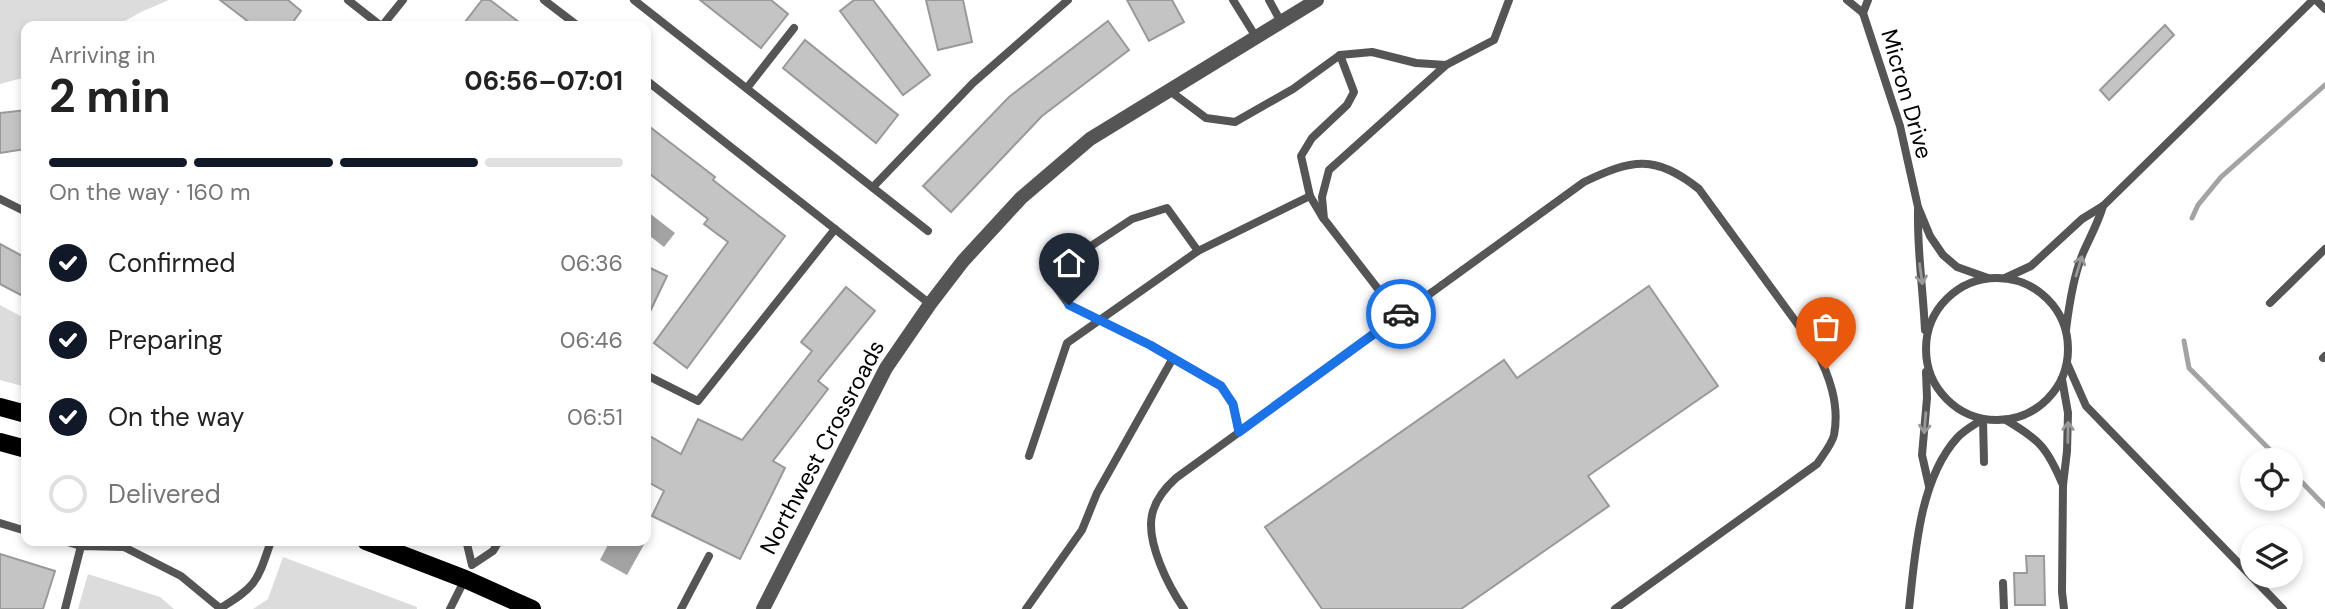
<!DOCTYPE html>
<html lang="en">
<head>
<meta charset="utf-8">
<style>
  :root { --surface:#fff; --page:#f2f2f2; --text:#222; --muted:#767676; --line:#e0e0e0; --accent:#111827 }
  body { margin:0; font-family:"DM Sans",sans-serif; background:var(--page); color:var(--text); height:100vh; display:flex; flex-direction:column; font-size:26px; white-space:nowrap }
  * { box-sizing:border-box; margin:0 }
  p { font-size:23px; color:var(--muted) }
  .icon { flex:none; width:38px; height:38px; fill:none; stroke:currentColor; stroke-width:2; stroke-linecap:round; stroke-linejoin:round }
  .map { position:relative; flex:1; overflow:hidden }
  .drawer { position:absolute; left:21px; top:21px; width:630px; height:525px; display:flex; flex-direction:column; background:var(--surface); border-radius:14px; box-shadow:0 4px 10px #0003 }
  .drawer>* { flex:none }
  .tools { position:absolute; left:2240px; top:448px; display:grid; gap:14px }
  .tools a { display:grid; place-items:center; width:63px; height:63px; border-radius:50%; background:var(--surface); box-shadow:0 4px 10px #0003; font-size:35px }
  .pin { position:absolute; display:grid; place-items:center; width:60px; height:60px; color:#fff; margin:-72px -30px; border-radius:50% 50% 50% 0; rotate:-45deg; box-shadow:0 0 7px #0007 }
  .pin .icon { rotate:45deg }
  .courier { position:absolute; display:grid; place-items:center; width:70px; height:70px; margin:-35px; border:5px solid #1a73e8; border-radius:50%; background:#fff; color:#222; box-shadow:0 2px 9px #0007 }
  .overview em { font-style:normal; font-weight:700 }
  .overview div { display:flex; flex-direction:column-reverse }
  .overview { display:flex; align-items:center; justify-content:space-between; height:119px; padding:0 28px }
  h1 { font-size:46px; font-weight:700; line-height:52px }
  .bar { display:grid; grid-template-columns:repeat(4,1fr); gap:10px 7px; align-content:center; height:84px; padding:0 28px }
  .bar i { height:9px; border-radius:5px; background:var(--line) }
  .bar .selected { background:var(--accent) }
  .bar p { grid-column:span 4 }
  ol { padding:0 28px; list-style:none }
  li { display:flex; align-items:center; gap:21px; height:77px }
  li p { margin-inline-start:auto }
  li .icon { padding:7px; border-radius:50%; background:var(--accent); color:#fff; stroke-width:4 }
  li:last-child { color:var(--muted) }
  li i { width:38px; height:38px; border:4px solid var(--line); border-radius:50% }
  .map>svg:first-child { display:block }
  .green { fill:#dcdcdc }
  .water { fill:#a3a3a3 }
  .lines { fill:none; stroke-linecap:round; stroke-linejoin:round }
  .stream { stroke:#a3a3a3; stroke-width:5 }
  .building { fill:#c4c4c4; stroke:#999; stroke-width:2 }
  .lane { stroke:#555; stroke-width:8 }
  .street { stroke:#555; stroke-width:14 }
  .primary { stroke:#000; stroke-width:18 }
  .oneway { stroke:#999 }
  .done { stroke:#595959; stroke-width:7; stroke-dasharray:0 12.6 }
  .route { stroke:#1a73e8; stroke-width:9 }
  .labels { text-anchor:middle; dominant-baseline:central; stroke-width:5; stroke-linejoin:round; paint-order:stroke }
  .street-label { font-size:23px; fill:#000; stroke:#fff }
</style>
</head>
<body>
<div class="map">
<svg width="2325" height="609" viewBox="0 0 2325 609">
  <rect width="100%" height="100%" fill="#fff"/>
  <g class="green">
    <polygon points="0,0 169,0 141,12 116,26 26,26 26,77 0,84"/>
    <polygon points="0,305 26,319 26,387 0,380"/>
    <polygon points="283,557 417,607 417,609 253,609 268,599"/>
    <polygon points="88,574 160,597 174,609 78,609"/>
  </g>
  <g class="water">
    <polygon points="648,212 675,233 664,247 646,233 646,215"/>
    <polygon points="610,541 646,541 627,575 600,560"/>
  </g>
  <g class="lines">
    <g class="stream">
      <polyline points="2192,218 2198,205 2221,177 2325,85"/>
      <polyline points="2184,341 2189,368 2280,460"/>
      <polyline points="2291,471 2325,506"/>
    </g>
  </g>
  <g class="building">
    <polygon points="220,0 288,0 301,11 290,26 254,26"/>
    <polygon points="482,0 490,0 524,26 462,26"/>
    <polygon points="700,0 771,0 788,14 761,48"/>
    <polygon points="854,0 873,0 930,75 903,95 840,11"/>
    <polygon points="926,0 963,0 972,42 938,50"/>
    <polygon points="1127,0 1172,0 1184,22 1149,41"/>
    <polygon points="1108,21 1129,50 1042,116 951,212 923,186 1009,97"/>
    <polygon points="2165,25 2174,35 2109,100 2100,90"/>
    <polygon points="805,40 898,115 876,143 783,68"/>
    <polygon points="26,110 26,149 0,153 0,113"/>
    <polygon points="646,124 715,177 713,180 785,236 687,368 654,343 728,242 704,224 708,219 646,171"/>
    <polygon points="0,244 26,258 26,284 21,295 0,284"/>
    <polygon points="646,266 667,276 646,320"/>
    <polygon points="1649,286 1718,386 1588,476 1609,506 1461,609 1322,609 1265,527 1504,360 1517,378"/>
    <polygon points="846,287 875,311 818,381 828,389 773,461 785,468 740,559 652,516 664,491 646,481 646,434 681,454 698,419 742,440 812,351 801,342"/>
    <polygon points="0,554 55,571 43,609 0,609"/>
    <polygon points="2026,556 2044,556 2045,605 2015,605 2014,573 2027,573"/>
  </g>
  <g class="lines">
    <g class="lane">
      <polyline points="348,0 381,26"/>
      <polyline points="544,0 578,26"/>
      <polyline points="634,0 928,231"/>
      <polyline points="1233,0 1256,37"/>
      <polyline points="1269,0 1281,22"/>
      <polyline points="1847,0 1863,13 1900,126 1918,207 1930,236 1943,255 1957,267 1988,278"/>
      <polyline points="2316,0 2325,9"/>
      <polyline points="1863,13 1868,0"/>
      <polyline points="382,26 403,0"/>
      <polyline points="646,80 930,304"/>
      <polyline points="747,88 794,28"/>
      <polyline points="1170,91 1206,118 1235,122 1293,89 1340,55 1372,52 1416,63 1446,65 1494,40 1509,0"/>
      <polyline points="873,187 973,83 1068,0"/>
      <polyline points="0,199 26,212"/>
      <path d="M1918 210C1917 250 1923 289 1925 330"/>
      <polyline points="1323,218 1310,196 1301,156 1312,138 1347,105 1354,92 1340,55"/>
      <polyline points="1198,251 1167,208 1132,219 1047,275 1069,305 1150,345 1221,386 1233,404 1239,432"/>
      <circle cx="1997" cy="349" r="71"/>
      <polyline points="2005,278 2031,266 2082,219 2103,206 2313,0"/>
      <polyline points="2270,303 2325,249"/>
      <polyline points="1399,316 1324,219 1322,197 1329,170 1446,65"/>
      <path d="M2066 330C2069 305 2073 277 2083 253 2090 237 2098 223 2103 206"/>
      <polyline points="2323,358 2325,356"/>
      <polyline points="2067,363 2086,406 2283,609"/>
      <polyline points="1926,372 1927,398 1922,455 1929,486"/>
      <polyline points="646,375 698,401 835,229"/>
      <polyline points="2062,379 2068,413 2067,451 2063,485 2062,592 2064,609"/>
      <polyline points="1983,419 1984,462"/>
      <path d="M2006 420C2040 440 2047 448 2062 483"/>
      <polyline points="1029,456 1067,343 1198,251 1310,196"/>
      <polyline points="0,523 26,531"/>
      <polyline points="64,541 81,546 82,542"/>
      <polyline points="469,541 467,544 472,565 493,551 499,541"/>
      <polyline points="2003,583 2004,609"/>
      <polyline points="65,609 81,546 124,547 181,576 221,609"/>
      <path d="M219 609C257 586 257 582 271 541"/>
      <polyline points="450,609 466,577"/>
      <polyline points="681,609 709,556"/>
      <polyline points="1026,609 1082,530 1097,493 1173,358"/>
      <path d="M1184 609C1169 587 1146 543 1152 515 1155 500 1165 488 1176 478L1584 182C1632 159 1655 154 1699 189L1815 348C1829 375 1840 404 1834 435 1832 444 1823 455 1817 464L1615 609"/>
      <path d="M1909 609C1915 555 1919 480 1957 438 1964 430 1974 425 1983 419"/>
    </g>
    <polyline class="street" points="763,609 886,368 930,304 963,261 1021,198 1090,139 1317,0"/>
    <g class="primary">
      <polyline points="0,407 26,414"/>
      <polyline points="0,442 26,449"/>
      <polyline points="366,541 465,579 532,609"/>
    </g>
  </g>
  <defs><path id="oneway-shaft" d="M-6 0H5M1.5-3L5.5 0L1.5 3" fill="none" stroke-width="1.6" stroke-linecap="round" stroke-linejoin="round" transform="scale(1.75)"/></defs>
  <g class="oneway">
    <use href="#oneway-shaft" transform="translate(2079 266) rotate(-73)"/>
    <use href="#oneway-shaft" transform="translate(1921 274) rotate(82)"/>
    <use href="#oneway-shaft" transform="translate(1925 423) rotate(95)"/>
    <use href="#oneway-shaft" transform="translate(2068 432) rotate(-89)"/>
  </g>
  <g class="lines">
    <path class="done" d="M1401 314 1584 182C1632 159 1655 154 1699 189L1815 348 1826 369"/>
    <polyline class="route" points="1069,305 1150,345 1221,386 1233,404 1239,432 1401,314"/>
  </g>
  <g class="labels">
    <g class="street-label">
      <text transform="translate(1907 94) rotate(74)">Micron Drive</text>
      <text transform="translate(822 447) rotate(-62)">Northwest Crossroads</text>
    </g>
  </g>
</svg>
<div class="tools">
<a><svg class="icon" aria-label="locate" viewBox="0 0 24 24"><circle cx="12" cy="12" r="6"/><path d="M12 2v4M12 18v4M2 12h4M18 12h4"/></svg></a>
<a><svg class="icon" aria-label="layers" viewBox="0 0 24 24"><path d="M12 4l9 5-9 5-9-5zM3 14l9 5 9-5"/></svg></a>
</div>
<div class="pin" style="left:1826px;top:369px;background:#ea580c"><svg class="icon" aria-label="bag" viewBox="0 0 24 24"><path d="M5 8h14l-1 12H6zM9 8a3 3 0 0 1 6 0"/></svg></div>
<div class="pin" style="left:1069px;top:305px;background:#1f2937"><svg class="icon" aria-label="home" viewBox="0 0 24 24"><path d="M3 11l9-7 9 7M6 9v11h12V9"/></svg></div>
<div class="courier" style="left:1401px;top:314px"><svg class="icon" aria-label="car" viewBox="0 0 24 24"><path d="M5 17H2v-5l4-1 3-4h7l3 4 3 1v5h-3M9 17h6M6 11h13"/><circle cx="7" cy="17" r="2"/><circle cx="17" cy="17" r="2"/></svg></div>
<section class="drawer">
<div class="overview"><div><h1>2 min</h1><p>Arriving in</p></div><em>06:56–07:01</em></div>
<div class="bar"><i class="selected"></i><i class="selected"></i><i class="selected"></i><i></i><p>On the way · 160 m</p></div>
<ol>
<li><svg class="icon" aria-label="check" viewBox="0 0 24 24"><path d="M5 12l5 5 9-10"/></svg>Confirmed<p>06:36</p></li>
<li><svg class="icon" aria-label="check" viewBox="0 0 24 24"><path d="M5 12l5 5 9-10"/></svg>Preparing<p>06:46</p></li>
<li><svg class="icon" aria-label="check" viewBox="0 0 24 24"><path d="M5 12l5 5 9-10"/></svg>On the way<p>06:51</p></li>
<li><i></i>Delivered</li>
</ol>
</section>
</div>
</body>
</html>
